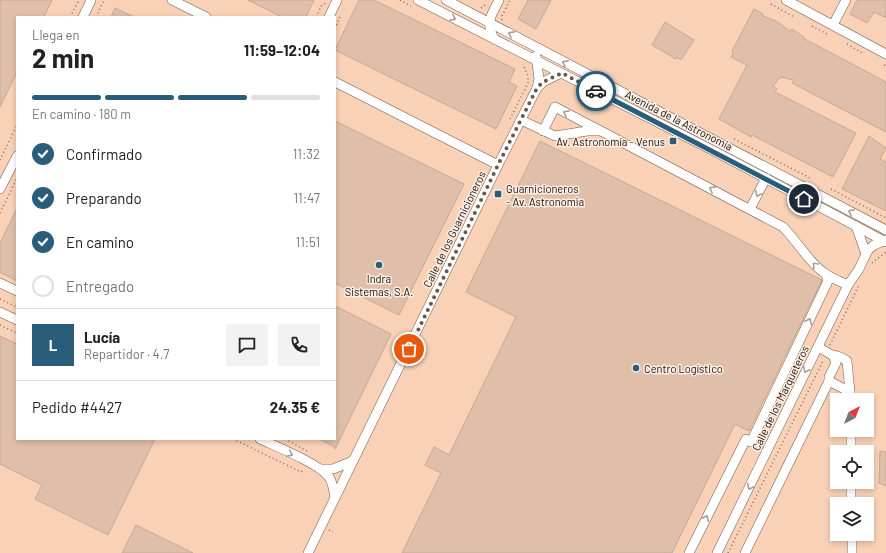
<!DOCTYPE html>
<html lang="es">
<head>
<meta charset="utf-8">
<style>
  :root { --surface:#fff; --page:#f2f2f2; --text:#222; --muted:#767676; --line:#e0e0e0; --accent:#2a5d7a }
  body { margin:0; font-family:Barlow,sans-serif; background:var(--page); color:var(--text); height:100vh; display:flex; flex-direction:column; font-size:15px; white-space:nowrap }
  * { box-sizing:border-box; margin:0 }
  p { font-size:13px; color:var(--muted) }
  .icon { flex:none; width:22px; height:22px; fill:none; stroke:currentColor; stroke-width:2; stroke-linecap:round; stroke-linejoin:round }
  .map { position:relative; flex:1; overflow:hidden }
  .sheet { position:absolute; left:16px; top:16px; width:320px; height:424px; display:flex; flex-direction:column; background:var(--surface); border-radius:0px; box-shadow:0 2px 6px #0003 }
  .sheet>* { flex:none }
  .needle { width:26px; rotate:42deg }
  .fabs { position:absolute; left:830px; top:393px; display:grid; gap:8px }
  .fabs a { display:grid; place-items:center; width:44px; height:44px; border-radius:0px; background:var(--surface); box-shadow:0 2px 6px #0003; font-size:20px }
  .pin { position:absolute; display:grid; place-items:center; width:34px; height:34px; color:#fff; margin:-17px; border:2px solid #fff; border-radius:50%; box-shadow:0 1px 4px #0007 }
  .courier { position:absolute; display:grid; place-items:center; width:40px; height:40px; margin:-20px; border:3px solid #2a5d7a; border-radius:50%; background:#fff; color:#222; box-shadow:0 1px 5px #0007 }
  .summary em { font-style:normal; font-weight:700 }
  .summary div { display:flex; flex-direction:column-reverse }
  .summary { display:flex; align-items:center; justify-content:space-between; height:68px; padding:0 16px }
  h1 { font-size:26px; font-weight:700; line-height:30px }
  .bar { display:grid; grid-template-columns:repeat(4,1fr); gap:6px 4px; align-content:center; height:48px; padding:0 16px }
  .bar i { height:5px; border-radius:3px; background:var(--line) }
  .bar .on { background:var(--accent) }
  .bar p { grid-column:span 4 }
  .line { display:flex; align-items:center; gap:10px; padding:0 16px; border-top:1px solid var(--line) }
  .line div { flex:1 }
  .round { display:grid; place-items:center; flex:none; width:42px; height:42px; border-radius:0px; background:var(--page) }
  ol { padding:0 16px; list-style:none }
  li { display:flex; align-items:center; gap:12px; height:44px }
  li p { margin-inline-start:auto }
  li .icon { padding:4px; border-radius:50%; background:var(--accent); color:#fff; stroke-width:4 }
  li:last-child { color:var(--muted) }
  li i { width:22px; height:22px; border:2px solid var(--line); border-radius:50% }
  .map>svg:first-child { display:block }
  .built { fill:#f8d1b6; fill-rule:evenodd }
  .building { fill:#dfbfa9; stroke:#c7a893 }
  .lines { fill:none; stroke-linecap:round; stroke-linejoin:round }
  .minor-casing { stroke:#765946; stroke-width:10 }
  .path { stroke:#826d5f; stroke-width:1.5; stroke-dasharray:1 3; stroke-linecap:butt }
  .minor { stroke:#fff; stroke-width:9 }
  .oneway { stroke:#a39f9c }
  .done { stroke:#6a574a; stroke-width:4; stroke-dasharray:0 7.2 }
  .route { stroke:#2a5d7a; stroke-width:5 }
  .poi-dot { fill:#2a5d7a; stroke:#fceee5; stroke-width:1.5 }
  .labels { text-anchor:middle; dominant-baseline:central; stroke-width:3; stroke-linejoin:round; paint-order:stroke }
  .street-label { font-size:11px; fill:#1a0f08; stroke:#fceee5 }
  .poi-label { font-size:11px; fill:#1a0f08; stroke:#fceee5; text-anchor:start }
</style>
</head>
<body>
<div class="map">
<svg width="886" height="553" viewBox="0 0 886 553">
  <rect width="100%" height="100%" fill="#fedcc6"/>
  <g class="built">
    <path d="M0 0H418L886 242V553H0ZM17 17H335V439H17ZM837 400H867V430H837ZM837 452H867V482H837ZM837 504H867V534H837Z"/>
    <polygon points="446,0 886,0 886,230"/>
  </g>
  <g class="building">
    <polygon points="0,0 52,0 44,17 17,17 17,72 0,107"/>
    <polygon points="248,0 314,0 306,17 282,17"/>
    <polygon points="359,0 374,0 515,69 509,82 517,86 496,129 335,50"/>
    <polygon points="528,0 551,0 536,29 518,19"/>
    <polygon points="857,0 886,0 886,18 874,12 867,23 850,14"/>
    <polygon points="115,8 134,17 111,17"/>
    <polygon points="754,9 763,14 763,16 776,21 790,31 792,29 804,37 803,38 886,82 886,132 792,83 794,80 780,77 773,86 777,89 775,92 856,133 833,177 752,135 751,137 719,119 747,65 731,57 733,53 732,51"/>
    <polygon points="665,22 694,40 681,60 676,57 676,59 652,45"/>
    <polygon points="335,121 464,184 399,315 335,283"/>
    <polygon points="869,136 886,148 880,159 886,162 886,211 842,189"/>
    <polygon points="540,141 822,280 749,431 735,424 672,553 402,553 441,473 425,465 434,447 449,455 516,317 466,292"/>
    <polygon points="17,208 17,281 0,272 0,243"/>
    <polygon points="335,306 391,334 335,449 335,447 319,439 335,439"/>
    <polygon points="0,336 17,344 17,439 155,439 108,535 35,499 42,485 0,464"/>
    <polygon points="880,451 886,452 886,486 879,483"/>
    <polygon points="136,525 193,553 122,553"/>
  </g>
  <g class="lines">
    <defs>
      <g id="minor">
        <polyline points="172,0 206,17"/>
        <polyline points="418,0 714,151 886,242"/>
        <polyline points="446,0 886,230"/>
        <polyline points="786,0 886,54"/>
        <polyline points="83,17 91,0"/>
        <polyline points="329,17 337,0"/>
        <polyline points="833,25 846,0"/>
        <path d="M494 39C485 20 491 17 499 0"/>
        <polyline points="536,56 539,79 537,88"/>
        <polyline points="335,82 498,165"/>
        <path d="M521 120 555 136 587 131H601L783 227C797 241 807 260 823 272 830 278 840 281 848 285"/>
        <polyline points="543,131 555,107 599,130"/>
        <polyline points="0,189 17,156"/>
        <polyline points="750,209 766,178"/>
        <polyline points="856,226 866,254"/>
        <polyline points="0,283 17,291"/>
        <polyline points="0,312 17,320"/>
        <path d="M818 347C822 349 828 353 832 355 838 356 842 357 847 361L850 392"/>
        <polyline points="829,381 829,377 836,363 833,355"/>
        <polyline points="851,430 851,452"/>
        <path d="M260 439C277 447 318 463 329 477 333 483 334 491 335 498"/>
        <polyline points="320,469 333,469 353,461"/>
        <polyline points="851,482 851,504"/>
        <polyline points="308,553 498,165 537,88 543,82 561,73"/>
        <polyline points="689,553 746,439 751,442 828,281 826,274"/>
        <polyline points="717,553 848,285 859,269 866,254 869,249 874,245 886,240"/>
        <polyline points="745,553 829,381 850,392 850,400"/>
        <polyline points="852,553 852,534"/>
      </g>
    </defs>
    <use href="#minor" class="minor-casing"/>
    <g class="path">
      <polyline points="400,0 411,6"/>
      <polyline points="771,4 794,17"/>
      <polyline points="481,8 484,6 487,3"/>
      <polyline points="70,17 79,0"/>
      <polyline points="96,17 104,0"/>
      <polyline points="316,17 322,5 326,3"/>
      <polyline points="502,20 502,16 510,0"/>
      <polyline points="812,26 829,35"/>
      <polyline points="335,29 341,14"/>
      <polyline points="847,44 864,54"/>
      <polyline points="884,65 886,66"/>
      <polyline points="510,119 528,83 528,76 523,64"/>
      <polyline points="734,139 810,178"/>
      <polyline points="0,160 17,125"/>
      <polyline points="831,189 886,218"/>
      <polyline points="0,213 17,178"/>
      <polyline points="872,263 886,252"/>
      <polyline points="0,299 17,307"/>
      <polyline points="0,325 17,333"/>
      <polyline points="830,345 859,285"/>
      <polyline points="233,439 301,472 304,470"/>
      <polyline points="285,439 309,452"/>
      <polyline points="329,530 333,532"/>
      <polyline points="728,553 823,361"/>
    </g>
    <use href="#minor" class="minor"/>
  </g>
  <defs><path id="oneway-chevron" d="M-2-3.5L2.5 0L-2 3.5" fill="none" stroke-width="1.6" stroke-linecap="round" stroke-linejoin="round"/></defs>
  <g class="oneway">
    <use href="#oneway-chevron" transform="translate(453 18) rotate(27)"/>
    <use href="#oneway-chevron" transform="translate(511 34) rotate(-152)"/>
    <use href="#oneway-chevron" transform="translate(565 63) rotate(-152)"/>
    <use href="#oneway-chevron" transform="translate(566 113) rotate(-153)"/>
    <use href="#oneway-chevron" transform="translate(712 189) rotate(-152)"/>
    <use href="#oneway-chevron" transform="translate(758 194) rotate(117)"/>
    <use href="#oneway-chevron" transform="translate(851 212) rotate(-153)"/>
    <use href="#oneway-chevron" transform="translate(815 265) rotate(-134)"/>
    <use href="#oneway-chevron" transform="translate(809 321) rotate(-64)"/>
    <use href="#oneway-chevron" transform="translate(806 370) rotate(116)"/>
    <use href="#oneway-chevron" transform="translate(290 454) rotate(26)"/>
    <use href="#oneway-chevron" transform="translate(750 487) rotate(117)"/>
    <use href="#oneway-chevron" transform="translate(706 518) rotate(-64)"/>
  </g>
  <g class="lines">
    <polyline class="done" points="409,349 498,165 537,88 543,82 562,73 596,91"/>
    <polyline class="route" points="596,91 804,199"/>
  </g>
  <g class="poi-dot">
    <rect x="669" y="137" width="8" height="8" rx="2"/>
    <rect x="494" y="190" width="8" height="8" rx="2"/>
    <circle cx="379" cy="265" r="4"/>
    <circle cx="636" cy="368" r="4"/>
  </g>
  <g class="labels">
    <g class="street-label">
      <text transform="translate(679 120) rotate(27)">Avenida de la Astronomía</text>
      <text transform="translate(454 229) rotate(-64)">Calle de los Guarnicioneros</text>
      <text transform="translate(780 398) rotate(-64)">Calle de los Marqueteros</text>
    </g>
    <g class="poi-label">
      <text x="665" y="141" text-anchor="end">Av. Astronomía - Venus</text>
      <text x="506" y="188">Guarnicioneros<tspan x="506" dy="13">- Av. Astronomia</tspan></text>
      <text x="379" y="278" text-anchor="middle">Indra<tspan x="379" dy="13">Sistemas, S.A.</tspan></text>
      <text x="644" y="368">Centro Logístico</text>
    </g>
  </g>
</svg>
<div class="fabs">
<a><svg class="needle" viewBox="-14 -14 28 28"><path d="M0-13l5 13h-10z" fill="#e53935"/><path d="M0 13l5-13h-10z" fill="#767676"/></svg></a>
<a><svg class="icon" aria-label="locate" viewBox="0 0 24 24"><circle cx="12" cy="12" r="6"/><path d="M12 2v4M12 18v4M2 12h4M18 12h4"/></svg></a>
<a><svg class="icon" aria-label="layers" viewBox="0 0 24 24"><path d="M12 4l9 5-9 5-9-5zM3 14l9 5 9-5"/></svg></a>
</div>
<div class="pin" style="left:409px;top:349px;background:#ea580c"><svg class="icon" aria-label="bag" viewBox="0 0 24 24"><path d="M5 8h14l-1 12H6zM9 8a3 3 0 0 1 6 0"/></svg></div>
<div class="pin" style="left:804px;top:199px;background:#1f2937"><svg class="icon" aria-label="home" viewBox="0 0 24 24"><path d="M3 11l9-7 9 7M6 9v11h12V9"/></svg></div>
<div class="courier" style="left:596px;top:91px"><svg class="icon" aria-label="car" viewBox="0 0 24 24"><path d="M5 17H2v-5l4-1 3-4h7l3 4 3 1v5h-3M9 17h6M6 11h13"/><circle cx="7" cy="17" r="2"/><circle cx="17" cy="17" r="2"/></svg></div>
<section class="sheet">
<div class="summary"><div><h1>2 min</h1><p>Llega en</p></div><em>11:59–12:04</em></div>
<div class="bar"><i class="on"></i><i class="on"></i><i class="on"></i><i></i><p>En camino · 180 m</p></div>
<ol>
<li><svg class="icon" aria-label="check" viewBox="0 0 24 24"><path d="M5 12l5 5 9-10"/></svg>Confirmado<p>11:32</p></li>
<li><svg class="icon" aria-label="check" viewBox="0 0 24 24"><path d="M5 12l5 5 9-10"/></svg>Preparando<p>11:47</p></li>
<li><svg class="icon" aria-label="check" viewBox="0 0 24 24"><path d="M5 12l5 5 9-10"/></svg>En camino<p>11:51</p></li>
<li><i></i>Entregado</li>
</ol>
<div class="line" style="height:72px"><b class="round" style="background:var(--accent);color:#fff">L</b><div><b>Lucía</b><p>Repartidor · 4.7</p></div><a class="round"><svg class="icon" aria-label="chat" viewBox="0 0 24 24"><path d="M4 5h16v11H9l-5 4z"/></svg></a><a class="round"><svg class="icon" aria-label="phone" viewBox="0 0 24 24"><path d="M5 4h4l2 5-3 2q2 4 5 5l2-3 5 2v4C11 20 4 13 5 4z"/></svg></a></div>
<div class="line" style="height:52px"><div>Pedido #4427</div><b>24.35 €</b></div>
</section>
</div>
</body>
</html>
